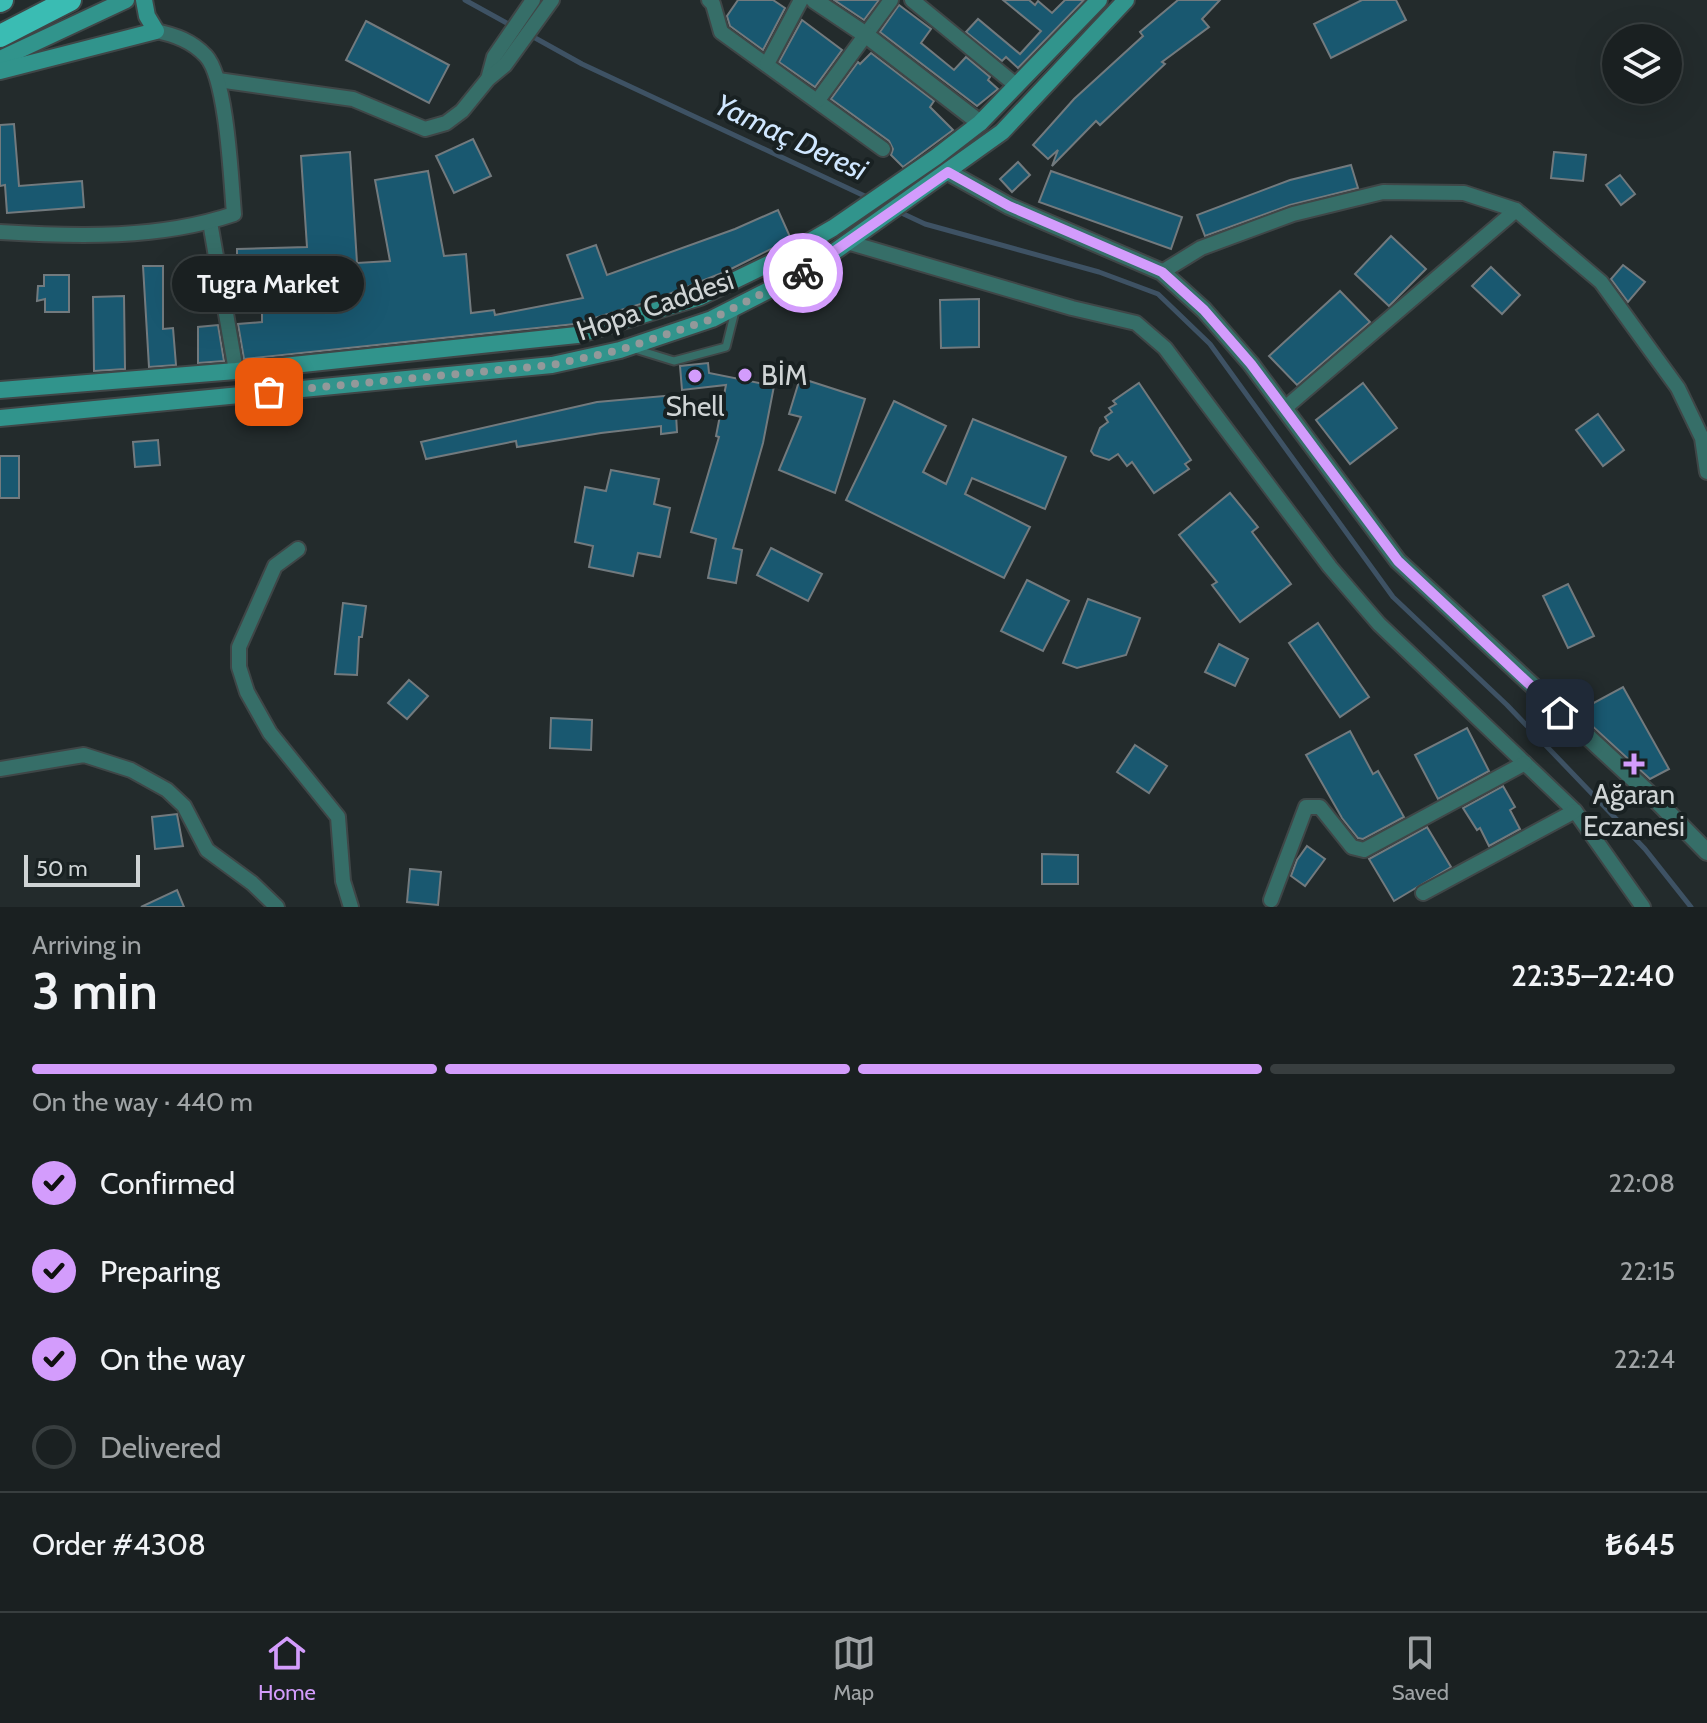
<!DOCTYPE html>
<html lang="en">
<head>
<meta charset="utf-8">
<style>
  :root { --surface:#1a2021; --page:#272d2e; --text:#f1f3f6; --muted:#9fa3a5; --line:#383e3f; --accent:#d39cfc }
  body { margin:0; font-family:Cabin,sans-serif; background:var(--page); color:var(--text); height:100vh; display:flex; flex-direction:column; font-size:30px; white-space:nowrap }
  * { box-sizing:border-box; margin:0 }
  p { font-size:26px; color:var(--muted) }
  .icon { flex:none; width:44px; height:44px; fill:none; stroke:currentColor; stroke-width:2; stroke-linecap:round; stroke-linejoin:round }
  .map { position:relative; height:907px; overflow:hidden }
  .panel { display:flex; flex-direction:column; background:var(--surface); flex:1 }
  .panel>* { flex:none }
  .tools { position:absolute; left:1602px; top:24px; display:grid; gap:16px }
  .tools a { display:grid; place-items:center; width:80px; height:80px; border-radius:50%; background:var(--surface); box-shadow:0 8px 32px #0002,0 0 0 2px var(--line); font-size:40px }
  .scale { position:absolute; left:24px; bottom:20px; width:116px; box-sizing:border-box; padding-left:8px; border:4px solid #cfd4d5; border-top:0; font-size:22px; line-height:28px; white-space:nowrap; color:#cfd4d5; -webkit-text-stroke:6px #192122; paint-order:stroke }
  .pin { position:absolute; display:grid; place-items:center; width:68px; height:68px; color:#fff; margin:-34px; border-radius:16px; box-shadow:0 4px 12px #0006 }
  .courier { position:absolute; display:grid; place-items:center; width:80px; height:80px; margin:-40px; border:6px solid #d39cfc; border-radius:50%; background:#fff; color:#222; box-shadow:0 2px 10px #0007 }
  .bubble { position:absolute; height:56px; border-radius:28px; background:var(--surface); box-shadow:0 8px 32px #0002,0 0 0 2px var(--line); font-size:26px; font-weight:600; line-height:56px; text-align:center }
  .overview em { font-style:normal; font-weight:600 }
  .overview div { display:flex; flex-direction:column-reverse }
  .overview { display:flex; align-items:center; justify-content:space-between; height:136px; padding:0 32px }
  h1 { font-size:52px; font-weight:600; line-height:60px }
  .bar { display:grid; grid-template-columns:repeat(4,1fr); gap:12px 8px; align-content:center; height:96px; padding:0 32px }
  .bar i { height:10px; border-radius:6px; background:var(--line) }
  .bar .selected { background:var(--accent) }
  .bar p { grid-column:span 4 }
  .line { display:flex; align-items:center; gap:20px; padding:0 32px; border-top:2px solid var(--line) }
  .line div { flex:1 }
  ol { padding:0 32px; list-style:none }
  li { display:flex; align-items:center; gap:24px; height:88px }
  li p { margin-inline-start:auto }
  li .icon { padding:8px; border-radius:50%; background:var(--accent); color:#111; stroke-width:4 }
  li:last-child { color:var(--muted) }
  li i { width:44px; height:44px; border:4px solid var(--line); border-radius:50% }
  .tabs { display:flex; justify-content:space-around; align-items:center; height:112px; border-top:2px solid var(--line); background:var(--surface); font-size:22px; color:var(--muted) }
  .tabs a { display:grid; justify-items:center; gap:4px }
  .tabs .selected { color:var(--accent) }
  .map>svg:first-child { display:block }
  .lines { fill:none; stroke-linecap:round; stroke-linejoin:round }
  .stream { stroke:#3e5264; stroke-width:5 }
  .building { fill:#195870; stroke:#727a7e; stroke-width:2 }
  .service-casing { stroke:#3f4647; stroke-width:11 }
  .minor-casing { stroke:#3f4647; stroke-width:18 }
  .tertiary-casing { stroke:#3f4647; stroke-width:20 }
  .secondary-casing { stroke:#3f4647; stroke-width:20 }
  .trunk-casing { stroke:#3f4647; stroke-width:26 }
  .service { stroke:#366e68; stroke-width:7 }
  .minor { stroke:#366e68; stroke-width:14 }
  .tertiary { stroke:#366e68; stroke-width:16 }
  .secondary { stroke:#31948c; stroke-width:16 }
  .trunk { stroke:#3abcb3; stroke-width:22 }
  .done { stroke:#93999a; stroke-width:8; stroke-dasharray:0 14.4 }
  .route { stroke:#d39cfc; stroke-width:10 }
  .poi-dot { fill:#d39cfc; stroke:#192122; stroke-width:3 }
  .labels { text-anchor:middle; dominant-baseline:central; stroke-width:8; stroke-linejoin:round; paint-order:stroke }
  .street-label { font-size:28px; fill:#cfd4d5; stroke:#192122 }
  .poi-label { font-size:28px; fill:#cfd4d5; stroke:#192122 }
  .water-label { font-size:30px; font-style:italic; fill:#d0e7ff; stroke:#192122 }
</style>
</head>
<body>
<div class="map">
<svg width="1707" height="907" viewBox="0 0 1707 907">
  <rect width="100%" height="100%" fill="#232b2c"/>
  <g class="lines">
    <g class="stream">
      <polyline points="465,0 512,26"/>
      <polyline points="528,34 582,64 869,198"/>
      <polyline points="878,202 925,224 1099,272 1158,294 1210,344 1393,597 1507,705 1645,849 1691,907"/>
    </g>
  </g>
  <g class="building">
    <polygon points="738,0 773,0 785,8 763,50 730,26 727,16"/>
    <polygon points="834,0 879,0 864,20"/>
    <polygon points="1003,0 1029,0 1035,5 1038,1 1052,13 1065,0 1084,0 1018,68 1006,57 1002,61 966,32 978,19 1020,54 1041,31"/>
    <polygon points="1178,0 1220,0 1202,19 1209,27 1162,62 1165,64 1100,125 1096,121 1052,166 1058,150 1048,159 1033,145 1074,99 1143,36 1140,32"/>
    <polygon points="1362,0 1396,0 1406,20 1331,58 1314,24"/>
    <polygon points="899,5 931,29 921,43 954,70 966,57 990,77 988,80 998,89 977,106 880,32"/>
    <polygon points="802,20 842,50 815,87 779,62"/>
    <polygon points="366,21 449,65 429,103 346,60"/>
    <polygon points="871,53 934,101 930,107 953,130 903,167 891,155 893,149 889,141 831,99 858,62 860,64"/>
    <polygon points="14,124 19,186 82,181 84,207 7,213 5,185 0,186 0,125"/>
    <polygon points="473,139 491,176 454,193 436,156"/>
    <polygon points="350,152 357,263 390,261 375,180 428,171 444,256 466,254 471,313 494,310 495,315 583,298 567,255 596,245 607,275 735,229 778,210 791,239 727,271 654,300 575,324 244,359 238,324 262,322 262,305 235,305 227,259 237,259 237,249 307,247 301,156"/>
    <polygon points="1554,152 1586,155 1583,181 1551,178"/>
    <polygon points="1018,162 1030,175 1012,192 1000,179"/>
    <polygon points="1351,165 1358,188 1290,205 1205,236 1197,215 1290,180"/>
    <polygon points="1051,171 1182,217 1171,249 1039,202"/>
    <polygon points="1620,175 1635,194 1621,205 1606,185"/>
    <polygon points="1391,236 1426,269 1389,306 1355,274"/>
    <polygon points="188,259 206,259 214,305 188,305"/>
    <polygon points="1623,265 1645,282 1628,302 1611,279"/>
    <polygon points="143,266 163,266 163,329 173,328 176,365 149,367"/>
    <polygon points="1491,267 1520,295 1502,314 1472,286"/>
    <polygon points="44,275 69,275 69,312 45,312 45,299 37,301 38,286 44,286"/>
    <polygon points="1340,291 1370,322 1297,385 1269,356"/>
    <polygon points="124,296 125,369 94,371 93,297"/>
    <polygon points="979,299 979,347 941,348 940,300"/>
    <polygon points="218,325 224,361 198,363 198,327"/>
    <polygon points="708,363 709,373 774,386 763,443 733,548 742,550 736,583 708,578 716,539 691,532 719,437 716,436 726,385 682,390 680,366"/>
    <polygon points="800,378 865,399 835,493 779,470 801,417 789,414"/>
    <polygon points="1139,383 1191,460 1185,464 1189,469 1154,493 1132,462 1127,466 1118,454 1109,460 1094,455 1091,451 1100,428 1108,422 1105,417 1112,412 1109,408 1116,404 1113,401"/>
    <polygon points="1363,383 1397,428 1350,464 1316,420"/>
    <polygon points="675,395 677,432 661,434 661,426 601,433 517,447 516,441 426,459 421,442 597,402"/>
    <polygon points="894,401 946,426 923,472 946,484 973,419 1066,457 1045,509 972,478 965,494 1030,527 1004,578 846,500"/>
    <polygon points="1598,414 1624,450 1603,466 1576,430"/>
    <polygon points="158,440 160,465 135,467 133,442"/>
    <rect x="0" y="456" width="19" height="42"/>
    <polygon points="611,470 659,479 654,504 670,508 660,557 638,553 633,576 589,567 593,546 575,542 585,487 606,491"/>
    <polygon points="1230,493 1258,527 1252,532 1291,584 1240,622 1212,585 1217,582 1179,535"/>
    <polygon points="771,548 822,574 808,601 757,575"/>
    <polygon points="1027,580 1069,601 1043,651 1001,631"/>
    <polygon points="1568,584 1594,636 1568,648 1543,596"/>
    <polygon points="1088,599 1140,618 1126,655 1077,668 1063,663"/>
    <polygon points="343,603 366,606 362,637 359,637 357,675 335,674"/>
    <polygon points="1318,623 1369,697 1340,717 1289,643"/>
    <polygon points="1219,644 1248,659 1235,686 1205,672"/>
    <polygon points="409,680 428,696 407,719 388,703"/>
    <polygon points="1623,687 1669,769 1650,779 1577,712"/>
    <polygon points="551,718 592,720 591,750 550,748"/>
    <polygon points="1467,728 1489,771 1438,799 1415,755"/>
    <polygon points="1350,731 1373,774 1378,771 1404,817 1363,839 1358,838 1342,818 1306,755"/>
    <polygon points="1135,745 1167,766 1149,793 1117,772"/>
    <polygon points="1503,786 1515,807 1510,810 1520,829 1489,846 1480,828 1477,830 1463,808"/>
    <polygon points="177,814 183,846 155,849 152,817"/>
    <polygon points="1427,827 1451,867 1394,901 1369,859"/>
    <polygon points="1307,846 1325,859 1305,886 1291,876 1297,860"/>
    <polygon points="1042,854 1078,855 1078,884 1042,884"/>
    <polygon points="410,869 441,872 438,905 407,902"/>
    <polygon points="177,890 184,907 141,907"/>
  </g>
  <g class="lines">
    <defs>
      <polyline id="service" points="635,349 674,361 726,347 735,311"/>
      <g id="minor">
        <polyline points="709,0 713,4 721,32 883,149"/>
        <polyline points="912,0 1017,86"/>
        <polyline points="767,64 801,0"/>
        <polyline points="488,79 494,57 533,0"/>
        <polyline points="218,80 353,99 425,129 446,123 462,111 488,79 505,65 552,0"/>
        <polyline points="818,100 891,0"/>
        <polyline points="210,222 236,371"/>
        <path d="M0 232C77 237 160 239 234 214 231 180 227 79 206 56 192 41 175 35 156 31"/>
        <polyline points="847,242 1072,308 1136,323 1165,348 1330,567 1379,624 1575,811 1643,907"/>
        <polyline points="1162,272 1201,248 1293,214 1383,192 1464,193 1516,210 1601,282 1678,388 1702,438 1707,472"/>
        <polyline points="1285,408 1516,210"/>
        <polyline points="298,549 275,566 239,647 239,667 247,692 270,733 338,817 343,881 351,907"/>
        <polyline points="0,769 84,755 131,770 167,790 184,806 207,850 252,883 277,907"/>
        <polyline points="1423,893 1575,811"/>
        <polyline points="1271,900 1306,807 1320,807 1352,847 1364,850 1525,763"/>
      </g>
      <g id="tertiary">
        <polyline points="814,0 866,35 980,123"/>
        <polyline points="948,172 1009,206 1162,272 1204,310 1251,364 1398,561 1654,798 1707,852"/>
      </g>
      <g id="secondary">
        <polyline points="0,59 126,0"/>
        <polyline points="0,71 156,31 147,16 144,0"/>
        <polyline points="0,390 236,371 577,335 700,297 783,257 833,228 936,157 980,123 1099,0"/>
        <polyline points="0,418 552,365 620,350 712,319 810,269 1002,132 1126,0"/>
      </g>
      <g id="trunk">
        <polyline points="0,1 2,0"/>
        <polyline points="0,36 70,0"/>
      </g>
    </defs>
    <use href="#service" class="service-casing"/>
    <use href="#minor" class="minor-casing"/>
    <use href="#tertiary" class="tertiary-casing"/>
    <use href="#secondary" class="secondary-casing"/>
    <use href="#trunk" class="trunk-casing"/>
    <use href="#service" class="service"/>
    <use href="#minor" class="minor"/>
    <use href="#tertiary" class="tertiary"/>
    <use href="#secondary" class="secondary"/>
    <use href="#trunk" class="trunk"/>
  </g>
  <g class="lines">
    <polyline class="done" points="269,392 552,365 620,350 712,319 803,273"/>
    <polyline class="route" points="803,273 948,172 1009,206 1162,272 1204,310 1251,364 1398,561 1560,713"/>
  </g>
  <g class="poi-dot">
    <circle cx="745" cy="375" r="8"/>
    <circle cx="695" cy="376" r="8"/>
    <path d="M1630 752h8v8h8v8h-8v8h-8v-8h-8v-8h8z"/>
  </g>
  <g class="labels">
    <g class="street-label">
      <text transform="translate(655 305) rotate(-19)">Hopa Caddesi</text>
    </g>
    <g class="poi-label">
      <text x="761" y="375" text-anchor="start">BİM</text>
      <text x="695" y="406">Shell</text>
      <text x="1634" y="794">Ağaran<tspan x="1634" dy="32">Eczanesi</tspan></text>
    </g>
    <g class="water-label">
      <text transform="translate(791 137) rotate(25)">Yamaç Deresi</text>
    </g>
  </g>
</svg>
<div class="tools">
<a><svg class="icon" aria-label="layers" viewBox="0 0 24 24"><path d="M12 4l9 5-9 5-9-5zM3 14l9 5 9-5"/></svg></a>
</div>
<div class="scale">50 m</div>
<div class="pin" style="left:269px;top:392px;background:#ea580c"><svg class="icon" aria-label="bag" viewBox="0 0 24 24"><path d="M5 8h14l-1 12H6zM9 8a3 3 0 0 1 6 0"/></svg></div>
<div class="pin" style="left:1560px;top:713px;background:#1f2937"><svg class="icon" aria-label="home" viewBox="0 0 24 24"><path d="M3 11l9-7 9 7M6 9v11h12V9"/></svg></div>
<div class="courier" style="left:803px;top:273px"><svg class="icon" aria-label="bike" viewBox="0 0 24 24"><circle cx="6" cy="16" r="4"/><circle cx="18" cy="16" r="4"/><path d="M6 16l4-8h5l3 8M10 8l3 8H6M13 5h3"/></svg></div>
<div class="bubble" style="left:172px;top:256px;width:192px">Tugra Market</div>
</div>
<section class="panel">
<div class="overview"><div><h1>3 min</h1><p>Arriving in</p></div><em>22:35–22:40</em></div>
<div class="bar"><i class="selected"></i><i class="selected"></i><i class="selected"></i><i></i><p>On the way · 440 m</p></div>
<ol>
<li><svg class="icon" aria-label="check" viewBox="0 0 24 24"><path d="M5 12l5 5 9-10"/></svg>Confirmed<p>22:08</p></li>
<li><svg class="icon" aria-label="check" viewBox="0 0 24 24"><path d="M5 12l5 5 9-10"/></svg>Preparing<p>22:15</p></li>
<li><svg class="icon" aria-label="check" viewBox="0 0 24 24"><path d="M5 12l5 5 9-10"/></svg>On the way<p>22:24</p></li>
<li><i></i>Delivered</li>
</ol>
<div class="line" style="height:104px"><div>Order #4308</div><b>₺645</b></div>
</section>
<nav class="tabs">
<a class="selected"><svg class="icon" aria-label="home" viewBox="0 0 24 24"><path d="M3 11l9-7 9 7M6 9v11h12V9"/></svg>Home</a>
<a><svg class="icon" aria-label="map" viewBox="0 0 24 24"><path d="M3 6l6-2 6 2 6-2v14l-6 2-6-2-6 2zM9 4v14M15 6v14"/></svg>Map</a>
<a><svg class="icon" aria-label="saved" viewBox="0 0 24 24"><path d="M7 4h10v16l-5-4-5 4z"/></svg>Saved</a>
</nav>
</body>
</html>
